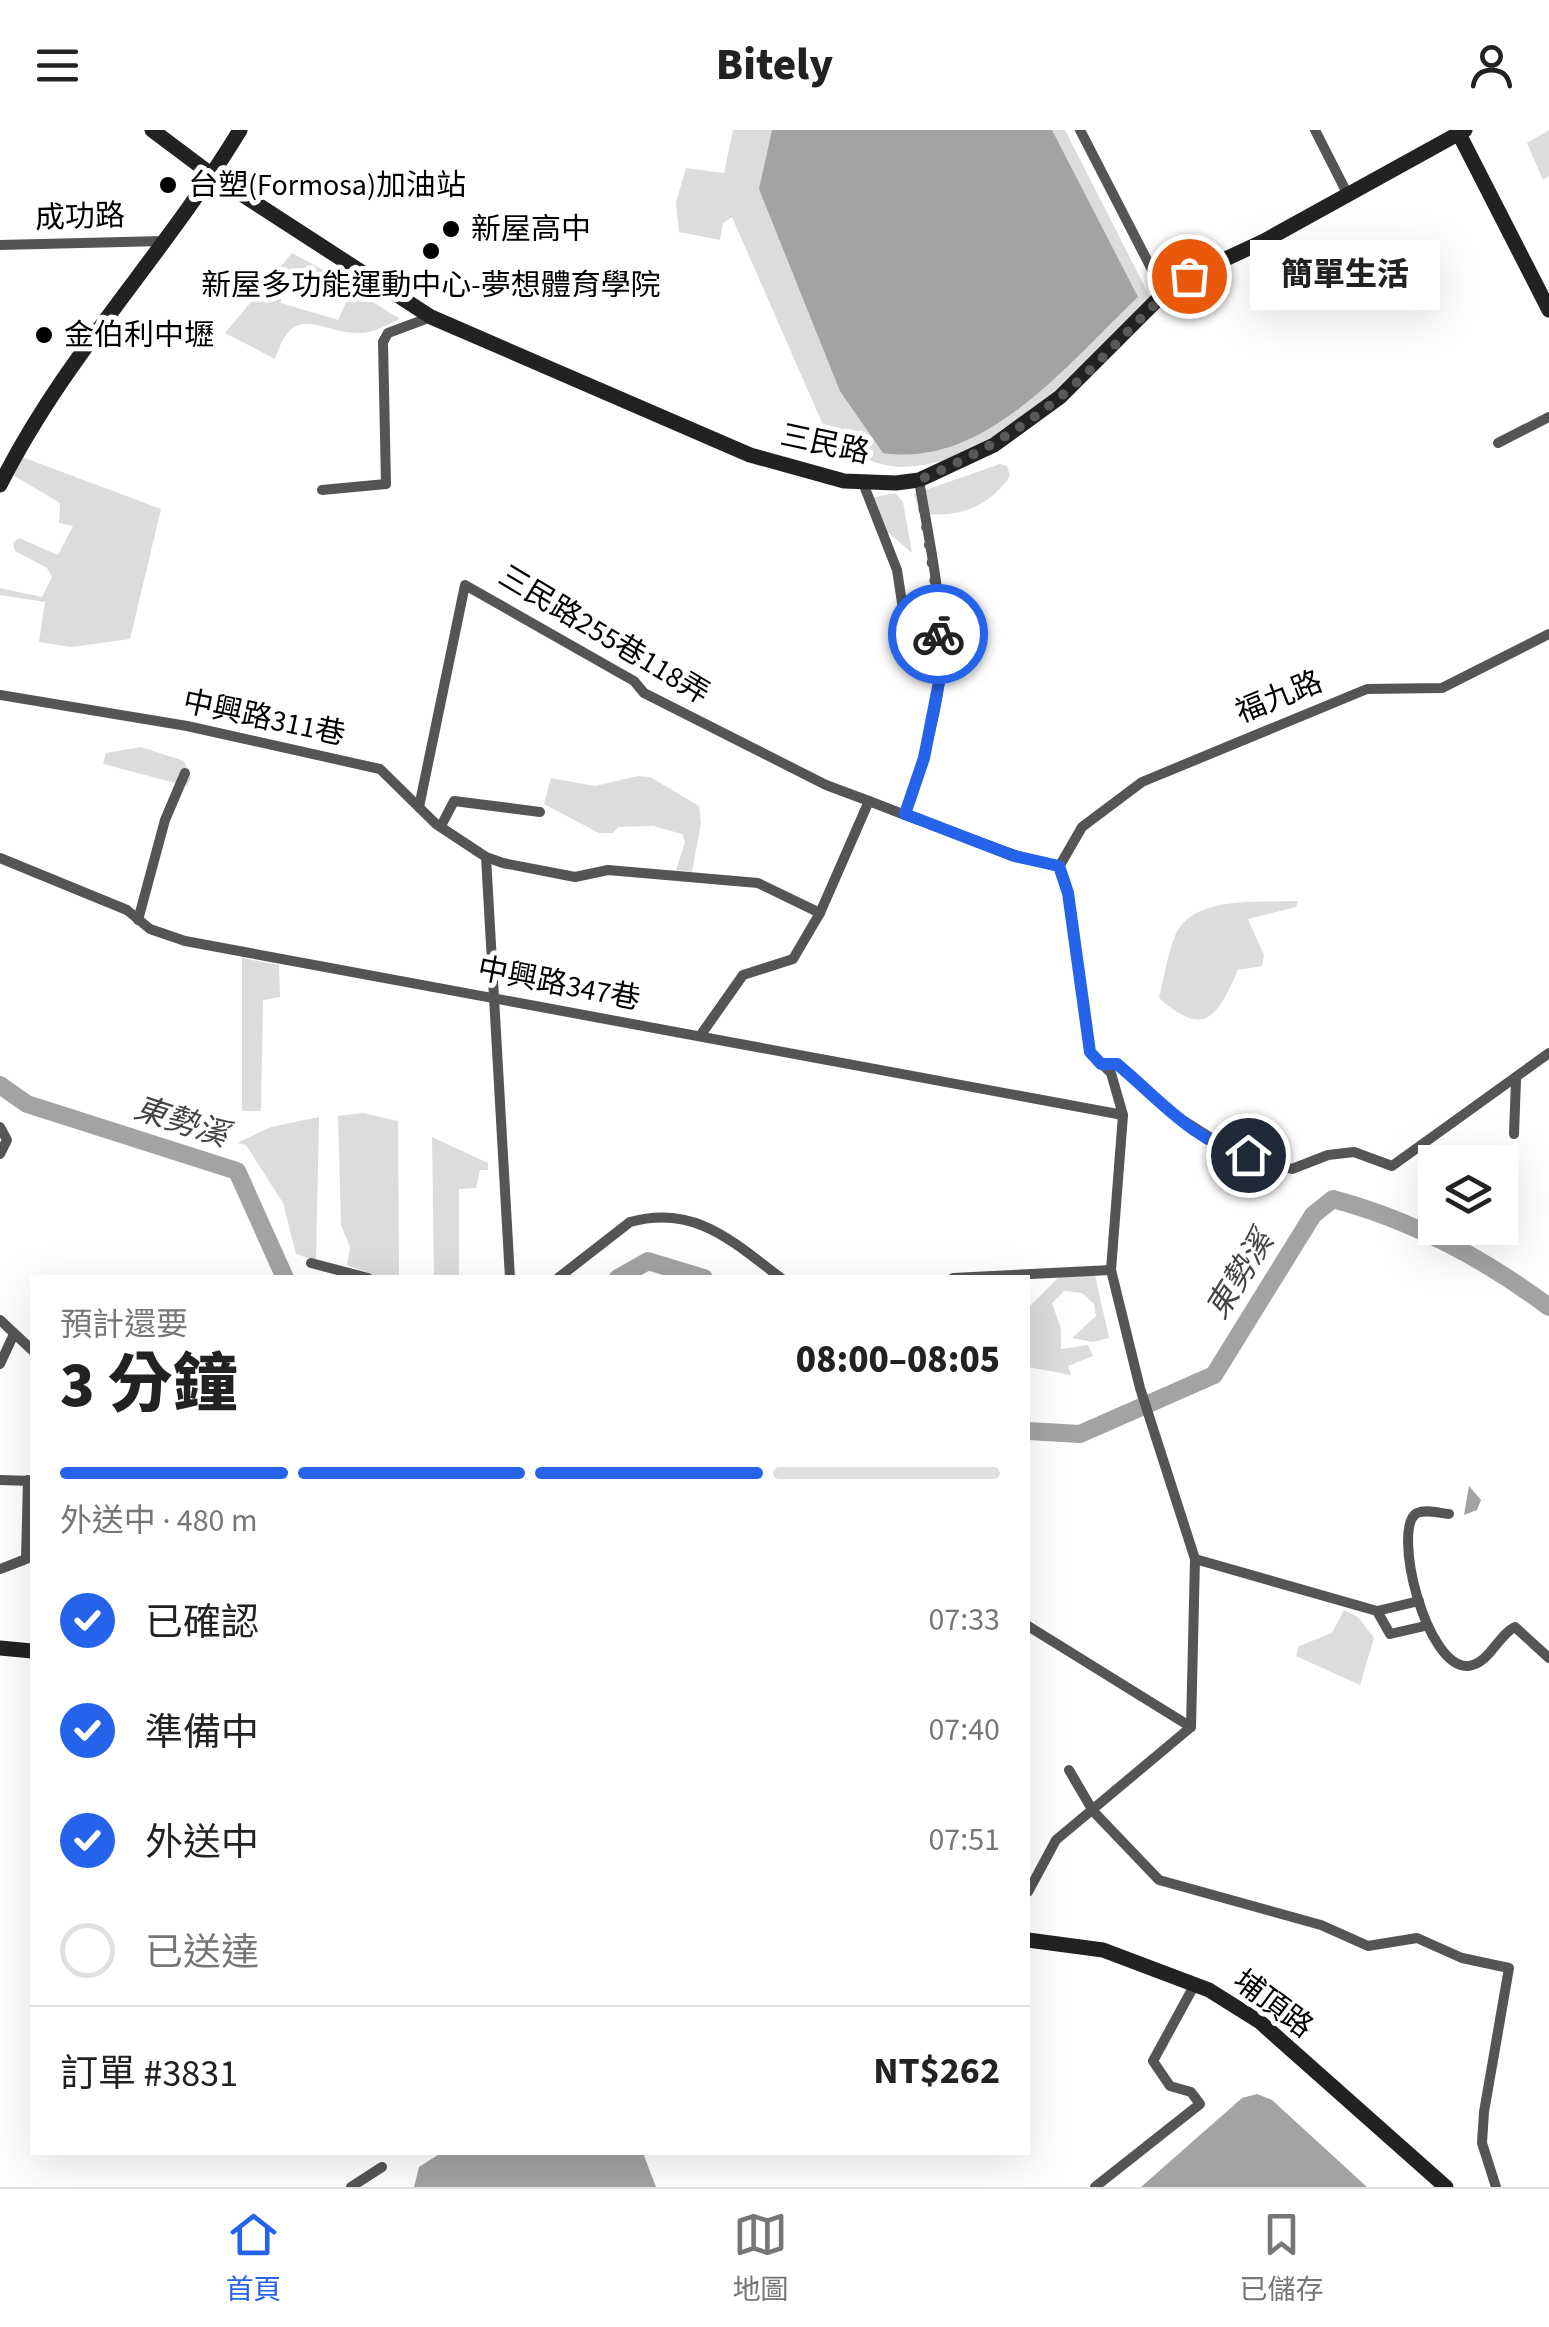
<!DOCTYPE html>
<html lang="zh-TW">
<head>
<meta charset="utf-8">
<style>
  :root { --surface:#fff; --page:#f6f6f6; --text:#222; --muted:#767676; --line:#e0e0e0; --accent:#2563eb }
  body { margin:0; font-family:"Source Sans 3","Noto Sans TC",sans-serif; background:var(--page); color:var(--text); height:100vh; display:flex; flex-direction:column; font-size:38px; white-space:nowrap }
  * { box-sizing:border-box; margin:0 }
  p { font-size:32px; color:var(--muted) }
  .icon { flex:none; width:55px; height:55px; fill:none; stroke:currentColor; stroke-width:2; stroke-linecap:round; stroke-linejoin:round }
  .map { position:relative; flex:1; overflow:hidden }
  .side { position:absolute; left:30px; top:1145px; width:1000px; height:880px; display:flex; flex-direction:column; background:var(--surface); border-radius:0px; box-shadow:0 10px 40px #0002 }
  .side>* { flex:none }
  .buttons { position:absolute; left:1418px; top:1015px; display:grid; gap:20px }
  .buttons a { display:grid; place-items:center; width:100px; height:100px; border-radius:0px; background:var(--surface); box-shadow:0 10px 40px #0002; font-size:50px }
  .pin { position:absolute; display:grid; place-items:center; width:85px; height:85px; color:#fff; margin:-42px; border:5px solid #fff; border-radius:50%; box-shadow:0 2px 10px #0007 }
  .courier { position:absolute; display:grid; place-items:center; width:100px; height:100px; margin:-50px; border:8px solid #2563eb; border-radius:50%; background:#fff; color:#222; box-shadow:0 2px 12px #0007 }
  .bubble { position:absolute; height:70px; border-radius:0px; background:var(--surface); box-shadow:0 10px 40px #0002; font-size:32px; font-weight:800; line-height:70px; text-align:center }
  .summary em { font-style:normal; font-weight:800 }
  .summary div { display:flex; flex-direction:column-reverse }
  .summary { display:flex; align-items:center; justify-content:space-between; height:170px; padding:0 30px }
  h1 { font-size:65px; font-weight:800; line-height:75px }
  .bar { display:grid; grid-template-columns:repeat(4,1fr); gap:15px 10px; align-content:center; height:120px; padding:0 30px }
  .bar i { height:12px; border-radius:8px; background:var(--line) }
  .bar .active { background:var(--accent) }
  .bar p { grid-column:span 4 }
  .line { display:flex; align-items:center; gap:25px; padding:0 30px; border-top:2px solid var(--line) }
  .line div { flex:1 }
  ol { padding:0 30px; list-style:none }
  li { display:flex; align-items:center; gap:30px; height:110px }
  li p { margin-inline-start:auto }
  li .icon { padding:10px; border-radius:50%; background:var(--accent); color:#fff; stroke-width:4 }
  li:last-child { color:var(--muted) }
  li i { width:55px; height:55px; border:5px solid var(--line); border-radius:50% }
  header { display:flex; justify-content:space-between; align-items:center; height:130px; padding:0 30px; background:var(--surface); font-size:45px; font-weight:800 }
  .tab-bar { display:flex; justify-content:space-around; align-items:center; height:140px; border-top:2px solid var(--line); background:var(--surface); font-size:28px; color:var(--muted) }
  .tab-bar a { display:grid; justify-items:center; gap:5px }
  .tab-bar .active { color:var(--accent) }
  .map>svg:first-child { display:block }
  .green { fill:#dcdcdc }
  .water { fill:#a3a3a3 }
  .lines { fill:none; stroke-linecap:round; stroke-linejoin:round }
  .river { stroke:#a3a3a3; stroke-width:18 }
  .street { stroke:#555; stroke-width:10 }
  .secondary { stroke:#222; stroke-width:15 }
  .done { stroke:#595959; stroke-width:10; stroke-dasharray:0 18 }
  .route { stroke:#2563eb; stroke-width:12 }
  .poi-dot { fill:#000; stroke:#fff; stroke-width:4 }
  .labels { text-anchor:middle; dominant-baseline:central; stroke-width:10; stroke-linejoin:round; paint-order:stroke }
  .poi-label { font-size:30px; fill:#000; stroke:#fff; text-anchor:start }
  .street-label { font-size:30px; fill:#000; stroke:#fff }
  .water-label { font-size:32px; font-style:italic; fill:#444; stroke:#fff }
</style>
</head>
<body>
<header><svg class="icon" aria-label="menu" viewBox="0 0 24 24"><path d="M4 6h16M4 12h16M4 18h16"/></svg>Bitely<svg class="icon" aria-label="person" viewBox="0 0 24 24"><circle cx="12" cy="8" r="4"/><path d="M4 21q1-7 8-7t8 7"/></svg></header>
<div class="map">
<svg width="1549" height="2057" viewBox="0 0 1549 2057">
  <rect width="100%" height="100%" fill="#fff"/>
  <g class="green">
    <path d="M733 0H1065L1151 169C1087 237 1002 334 902 337 877 337 851 322 830 311L732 87 723 93 720 110 679 102 676 72 686 38 724 43Z"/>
    <polygon points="1549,0 1549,46 1543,50 1527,13"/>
    <path d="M292 123 336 147 333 157 281 164V173L338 190 352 159 400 189C390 193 375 202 364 203 320 205 295 168 275 229L225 203Z"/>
    <polygon points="22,327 161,379 130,509 71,517 39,512 45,472 0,465 0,458 42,467 52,447 47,438 15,421 13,413 19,408 58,425 73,396 59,393 60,373 13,345"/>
    <path d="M1000 334 1007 336 1010 346C987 379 959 387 920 384L914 364Z"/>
    <polygon points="895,363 903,372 912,423 876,392 870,368"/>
    <polygon points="141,617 184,631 191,648 187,656 103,634 106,623"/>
    <polygon points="638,646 650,647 699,676 701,693 692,742 676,740 685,712 682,704 653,696 618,697 613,703 599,703 544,674 551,648 595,656"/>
    <path d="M1298 771 1296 777 1248 789 1264 825 1262 836 1238 840C1217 887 1205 909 1159 868 1164 848 1167 825 1175 806 1192 764 1261 773 1298 771Z"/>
    <polygon points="242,828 279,835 280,867 263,870 261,981 242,981"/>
    <polygon points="363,983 398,991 399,1147 378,1147 347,1135 350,1117 341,1095 338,986"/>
    <polygon points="319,987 316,1131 296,1124 283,1073 246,1015 237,1013 271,997"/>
    <polygon points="432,1007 488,1033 488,1040 480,1040 476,1058 459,1059 459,1147 434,1147"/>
    <polygon points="1095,1145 1109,1208 1093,1212 1072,1208 1096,1186 1094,1174 1082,1163 1064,1161 1052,1173 1061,1199 1061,1219 1088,1215 1093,1226 1068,1236 1071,1245 1028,1237 1028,1178 1060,1146"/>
    <polygon points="1344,1480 1358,1487 1374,1508 1360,1555 1296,1526 1299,1516 1332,1503"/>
  </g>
  <g class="water">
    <path d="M772 0H1052L1138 167C1070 231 986 339 883 323L840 261 759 59Z"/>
    <polygon points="1469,1356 1481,1370 1477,1380 1464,1385"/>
    <polygon points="1257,1964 1272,1970 1367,2057 1141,2057 1242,1968"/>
    <polygon points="441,2023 643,2023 656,2057 414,2057 419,2037"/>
  </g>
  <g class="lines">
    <g class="river">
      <polyline points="0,955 27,974 237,1041 285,1148"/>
      <polyline points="618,1148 648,1131 704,1148"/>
      <path d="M1028 1301 1080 1304 1214 1245 1313 1085 1333 1069C1411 1090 1485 1129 1549 1177"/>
    </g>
    <g class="street">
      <polyline points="1080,0 1164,163"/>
      <polyline points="1315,0 1348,65"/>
      <polyline points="0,115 163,111"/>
      <polyline points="1498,313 1549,287"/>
      <path d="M919 350C929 412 947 488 940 550 934 596 920 641 905 685L1015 725 1059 737 1068 763 1090 922 1111 943 1123 985 1111 1140 1140 1258 1195 1429 1191 1597 1056 1710 1028 1762"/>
      <polyline points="863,353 897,440 907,505 939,525"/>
      <polyline points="322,360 386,354 383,212 388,203 431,187"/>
      <polyline points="0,565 187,596 380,639 436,694 486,727 503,733 575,747 608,740 758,753 820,783 869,671 905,685"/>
      <polyline points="419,677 465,455 634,551 644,563 826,655 869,671"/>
      <polyline points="441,696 454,671 540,682"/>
      <polyline points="486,727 510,1148"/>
      <polyline points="0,728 127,780 150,799 185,811 1123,985"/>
      <polyline points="1059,737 1082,697 1142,652 1367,559 1442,558 1549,504"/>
      <polyline points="138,790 165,690 185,643"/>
      <polyline points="700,906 743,845 793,829 820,783"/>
      <polyline points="1101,934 1117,934 1170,982 1233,1022 1292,1039 1328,1025 1354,1022 1392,1036 1549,923"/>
      <polyline points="0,997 7,1010 0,1024"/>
      <polyline points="1514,1004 1516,950"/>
      <polyline points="311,1133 368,1148"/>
      <path d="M558 1148 630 1092C695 1074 733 1112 781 1148"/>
      <polyline points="953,1148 1111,1140"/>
      <polyline points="0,1190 32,1220"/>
      <polyline points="0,1234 13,1206"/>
      <polyline points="0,1350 32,1351"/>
      <path d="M1449 1384C1439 1383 1426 1379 1417 1383 1391 1397 1426 1539 1468 1536 1489 1534 1498 1505 1515 1497L1549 1528"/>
      <polyline points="1195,1429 1377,1481 1419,1471"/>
      <polyline points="0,1439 26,1429 28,1350"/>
      <polyline points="1377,1481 1390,1504 1425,1496"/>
      <polyline points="1028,1496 1191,1597"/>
      <polyline points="1069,1640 1093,1681 1159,1750 1321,1795 1368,1816 1417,1808 1462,1828 1509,1838 1484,1982 1482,2013 1496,2057"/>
      <polyline points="351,2057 382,2037"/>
      <polyline points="1095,2057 1200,1974 1191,1962 1170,1956 1153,1931 1195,1854"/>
    </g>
    <g class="secondary">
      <polyline points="152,0 212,45 431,187 750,325 844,351 896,353 919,350 994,315 1060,267 1164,163 1189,146 1264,111 1465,0"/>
      <polyline points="1457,0 1549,180"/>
      <path d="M0 355C66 224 165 124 240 0"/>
      <polyline points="0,1518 32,1521"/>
      <polyline points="1028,1810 1103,1820 1209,1860 1260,1892 1446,2057"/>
    </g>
  </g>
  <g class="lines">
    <path class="done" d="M938 504 940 488 919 350C984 323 1043 287 1093 237 1125 206 1153 172 1189 146"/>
    <path class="route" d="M938 504 940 547 924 628 905 684 1014 726 1059 736 1068 763 1090 922 1101 934H1117C1157 967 1196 1014 1248 1025"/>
  </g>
  <g class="poi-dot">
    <circle cx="168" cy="55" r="10"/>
    <circle cx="451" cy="99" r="10"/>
    <circle cx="431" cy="121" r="10"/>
    <circle cx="44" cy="205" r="10"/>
  </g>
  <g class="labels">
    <g class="poi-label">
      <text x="188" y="55">台塑(Formosa)加油站</text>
      <text x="471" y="99">新屋高中</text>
      <text x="431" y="155" text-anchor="middle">新屋多功能運動中心-夢想體育學院</text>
      <text x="64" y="205">金伯利中壢</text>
    </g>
    <g class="street-label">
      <text transform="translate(80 87) rotate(-2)">成功路</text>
      <text transform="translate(825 314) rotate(12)">三民路</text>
      <text transform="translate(604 505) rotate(31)">三民路255巷118弄</text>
      <text transform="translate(1279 567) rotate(-22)">福九路</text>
      <text transform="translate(264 588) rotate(12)">中興路311巷</text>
      <text transform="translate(559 854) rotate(11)">中興路347巷</text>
      <text transform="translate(1273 1874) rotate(37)">埔頂路</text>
    </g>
    <g class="water-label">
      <text transform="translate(181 992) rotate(18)">東勢溪</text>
      <text transform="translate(1240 1145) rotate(-58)">東勢溪</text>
    </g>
  </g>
</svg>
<div class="buttons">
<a><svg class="icon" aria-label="layers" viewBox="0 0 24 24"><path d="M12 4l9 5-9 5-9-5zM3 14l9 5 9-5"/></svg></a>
</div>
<div class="pin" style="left:1189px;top:146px;background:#ea580c"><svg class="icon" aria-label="bag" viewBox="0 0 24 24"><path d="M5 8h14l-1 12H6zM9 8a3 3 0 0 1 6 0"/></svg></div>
<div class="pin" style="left:1248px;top:1025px;background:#1f2937"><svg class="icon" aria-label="home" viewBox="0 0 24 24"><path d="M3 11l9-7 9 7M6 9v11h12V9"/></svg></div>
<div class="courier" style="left:938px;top:504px"><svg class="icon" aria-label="bike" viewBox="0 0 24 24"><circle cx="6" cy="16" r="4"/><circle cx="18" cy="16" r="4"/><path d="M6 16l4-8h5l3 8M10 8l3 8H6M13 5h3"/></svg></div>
<div class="bubble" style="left:1250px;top:110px;width:190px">簡單生活</div>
<section class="side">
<div class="summary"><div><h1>3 分鐘</h1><p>預計還要</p></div><em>08:00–08:05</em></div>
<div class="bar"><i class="active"></i><i class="active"></i><i class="active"></i><i></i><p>外送中 · 480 m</p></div>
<ol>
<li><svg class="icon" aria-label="check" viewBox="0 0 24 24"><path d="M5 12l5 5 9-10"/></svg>已確認<p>07:33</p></li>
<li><svg class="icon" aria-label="check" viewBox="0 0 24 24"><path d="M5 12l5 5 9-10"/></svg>準備中<p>07:40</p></li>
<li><svg class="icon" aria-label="check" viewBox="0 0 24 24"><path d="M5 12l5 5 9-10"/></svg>外送中<p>07:51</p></li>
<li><i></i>已送達</li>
</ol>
<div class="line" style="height:130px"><div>訂單 #3831</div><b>NT$262</b></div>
</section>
</div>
<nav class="tab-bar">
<a class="active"><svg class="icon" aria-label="home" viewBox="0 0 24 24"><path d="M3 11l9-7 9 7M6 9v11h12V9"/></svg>首頁</a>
<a><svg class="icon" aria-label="map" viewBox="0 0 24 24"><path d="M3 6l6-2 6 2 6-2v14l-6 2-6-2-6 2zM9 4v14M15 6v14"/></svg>地圖</a>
<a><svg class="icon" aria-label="saved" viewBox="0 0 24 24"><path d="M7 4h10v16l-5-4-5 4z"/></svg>已儲存</a>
</nav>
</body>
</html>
